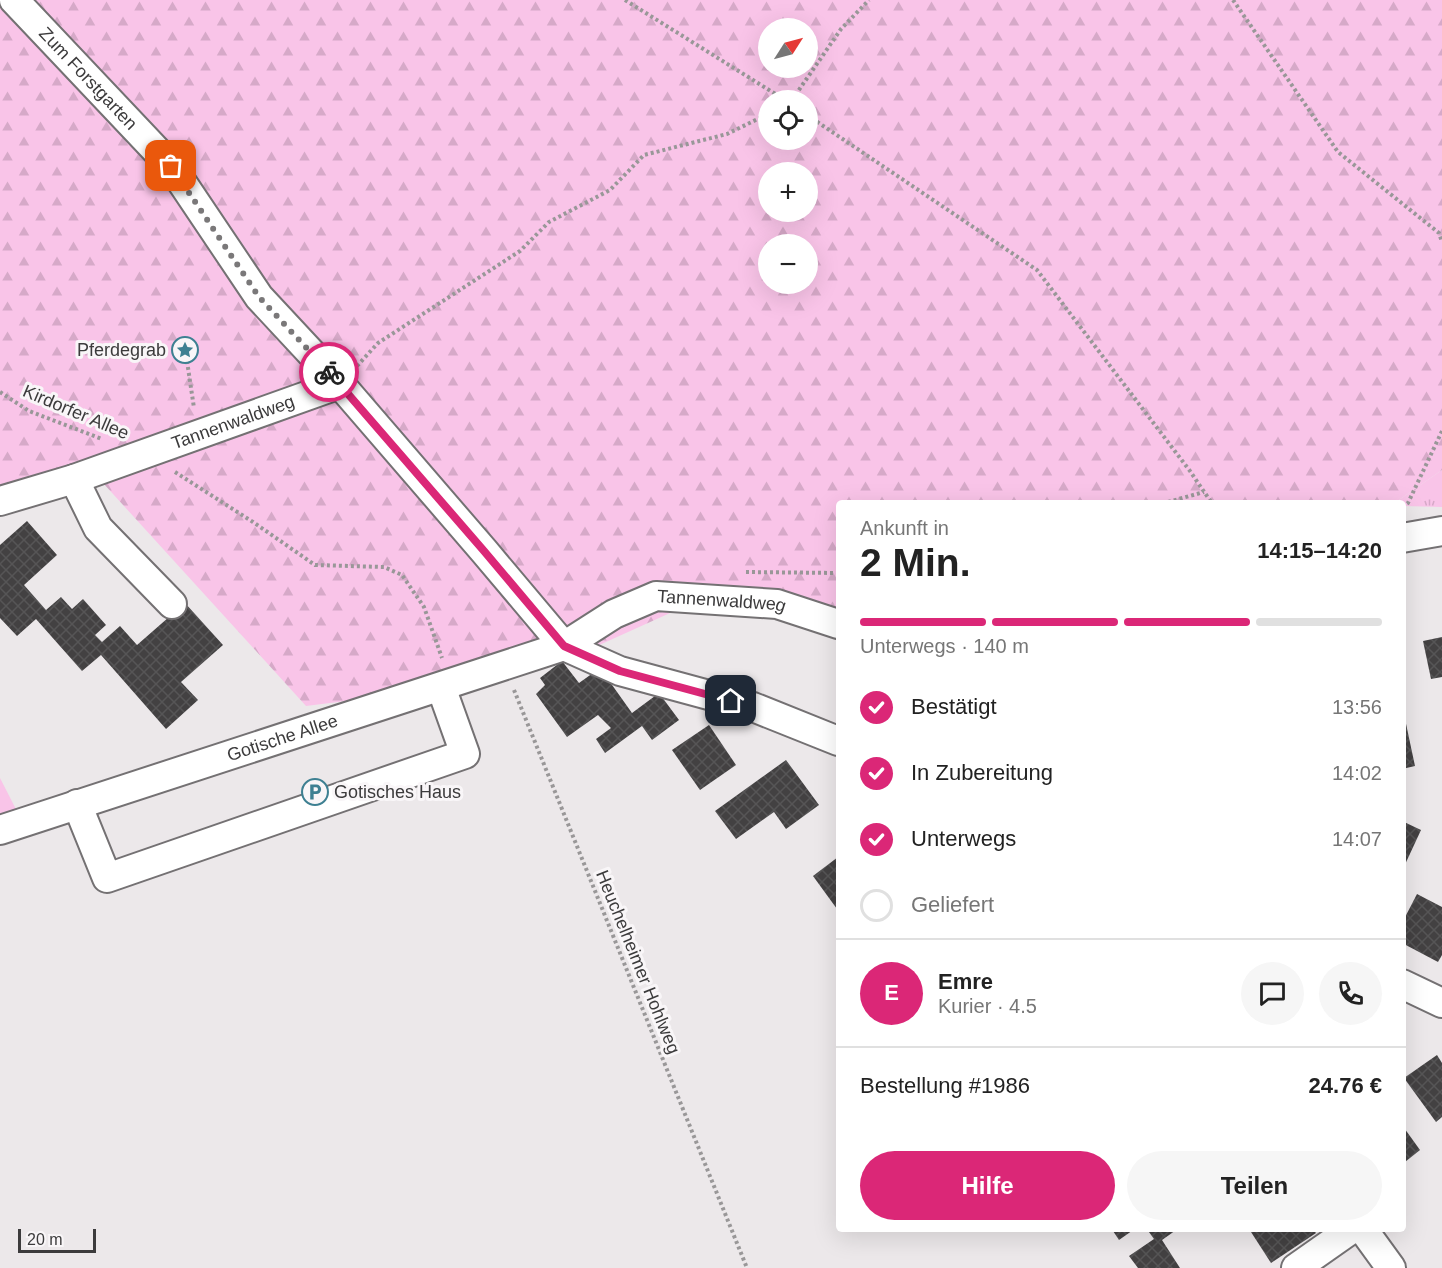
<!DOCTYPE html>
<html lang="de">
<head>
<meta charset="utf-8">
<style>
  :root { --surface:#fff; --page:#f6f6f6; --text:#222; --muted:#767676; --line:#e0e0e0; --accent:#db2777 }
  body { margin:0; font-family:Helvetica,sans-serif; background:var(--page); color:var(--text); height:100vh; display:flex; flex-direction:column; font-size:22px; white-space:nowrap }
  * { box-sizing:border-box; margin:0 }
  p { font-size:20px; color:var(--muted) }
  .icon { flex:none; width:33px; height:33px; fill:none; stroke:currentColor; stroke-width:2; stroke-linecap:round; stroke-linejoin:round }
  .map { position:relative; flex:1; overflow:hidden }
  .sheet { position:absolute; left:836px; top:500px; width:570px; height:732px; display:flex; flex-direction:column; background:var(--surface); border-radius:6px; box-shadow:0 6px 24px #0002 }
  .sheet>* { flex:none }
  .needle { width:39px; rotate:54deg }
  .tools { position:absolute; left:758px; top:18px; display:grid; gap:12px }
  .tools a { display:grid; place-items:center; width:60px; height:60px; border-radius:50%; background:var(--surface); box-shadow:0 6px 24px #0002; font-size:30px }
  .scale { position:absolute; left:18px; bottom:15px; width:78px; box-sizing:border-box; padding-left:6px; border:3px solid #3c3b3c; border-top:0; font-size:16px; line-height:21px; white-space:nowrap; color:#3c3b3c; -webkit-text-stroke:4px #f9f6f8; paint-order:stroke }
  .pin { position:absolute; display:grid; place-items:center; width:51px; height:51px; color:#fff; margin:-26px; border-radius:12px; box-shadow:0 3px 9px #0006 }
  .courier { position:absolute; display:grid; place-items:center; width:60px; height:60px; margin:-30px; border:4px solid #db2777; border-radius:50%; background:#fff; color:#222; box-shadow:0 2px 8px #0007 }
  .summary em { font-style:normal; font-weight:600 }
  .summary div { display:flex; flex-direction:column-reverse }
  .summary { display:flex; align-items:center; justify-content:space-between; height:102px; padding:0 24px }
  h1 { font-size:39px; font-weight:600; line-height:45px }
  .bar { display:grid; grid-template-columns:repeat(4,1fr); gap:9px 6px; align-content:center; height:72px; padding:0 24px }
  .bar i { height:8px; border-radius:4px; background:var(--line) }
  .bar .active { background:var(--accent) }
  .bar p { grid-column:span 4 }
  .line { display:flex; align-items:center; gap:15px; padding:0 24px; border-top:2px solid var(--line) }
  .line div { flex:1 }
  .round { display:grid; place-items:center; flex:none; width:63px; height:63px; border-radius:32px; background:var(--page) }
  ol { padding:0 24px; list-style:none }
  li { display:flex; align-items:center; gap:18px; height:66px }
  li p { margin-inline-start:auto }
  li .icon { padding:6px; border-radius:50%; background:var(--accent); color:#fff; stroke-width:4 }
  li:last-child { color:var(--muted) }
  li i { width:33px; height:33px; border:3px solid var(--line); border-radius:50% }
  .cta { display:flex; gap:12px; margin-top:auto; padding:12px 24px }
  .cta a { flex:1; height:69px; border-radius:36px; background:var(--accent); color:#fff; font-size:24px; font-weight:600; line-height:69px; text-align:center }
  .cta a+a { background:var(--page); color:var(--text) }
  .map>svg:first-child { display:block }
  .grass { fill:url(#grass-tufts) }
  .forest { fill:url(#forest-firs); fill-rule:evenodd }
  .green { fill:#f9c4e8 }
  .building { fill:url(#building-cross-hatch) }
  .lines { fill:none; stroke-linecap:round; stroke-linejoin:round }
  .minor-casing { stroke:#747173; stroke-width:32 }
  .path { stroke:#999798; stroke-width:4; stroke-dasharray:3 3; stroke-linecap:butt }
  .minor { stroke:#fff; stroke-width:28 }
  .done { stroke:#7a7879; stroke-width:6; stroke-dasharray:0 10.8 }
  .route { stroke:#db2777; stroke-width:8 }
  .labels { text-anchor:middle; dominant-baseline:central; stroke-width:6; stroke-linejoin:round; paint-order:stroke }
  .street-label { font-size:18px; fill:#3c3b3c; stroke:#f9f6f8 }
  .poi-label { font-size:18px; fill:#3c3b3c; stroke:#f9f6f8; text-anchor:end }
</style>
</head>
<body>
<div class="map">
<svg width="1442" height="1268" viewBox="0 0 1442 1268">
  <defs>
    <pattern id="grass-tufts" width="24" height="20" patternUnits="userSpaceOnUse" patternTransform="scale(1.5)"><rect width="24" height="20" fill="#f9c4e8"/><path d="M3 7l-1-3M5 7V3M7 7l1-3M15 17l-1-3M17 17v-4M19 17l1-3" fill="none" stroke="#d6a9c8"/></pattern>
    <pattern id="forest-firs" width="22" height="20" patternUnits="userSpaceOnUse" patternTransform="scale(1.5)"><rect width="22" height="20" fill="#f9c4e8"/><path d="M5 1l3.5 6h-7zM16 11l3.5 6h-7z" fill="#d6a9c8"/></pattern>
    <pattern id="building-cross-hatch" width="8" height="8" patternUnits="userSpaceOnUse" patternTransform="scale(1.5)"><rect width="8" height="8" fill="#434142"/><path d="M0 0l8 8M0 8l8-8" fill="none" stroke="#565556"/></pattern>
  </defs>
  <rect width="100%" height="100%" fill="#ece8ea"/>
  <polygon class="grass" points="1442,470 1442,507 1403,506 1402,502 1396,502"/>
  <path class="forest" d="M0 0H1442V470L1396 502H838V621L690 604 575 656 442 689 306 706 93 472 0 506ZM768 28H807V68H768ZM768 100H807V140H768ZM768 172H807V212H768ZM768 244H807V284H768Z"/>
  <polygon class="green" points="0,778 21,819 0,825"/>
  <g class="building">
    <polygon points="27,521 57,555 24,585 46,610 61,597 72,609 83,599 106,625 95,635 102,642 120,626 137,645 185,603 223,645 181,682 198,700 166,729 101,655 82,671 36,619 17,636 0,618 0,545"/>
    <polygon points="1442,637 1442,677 1431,679 1423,641"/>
    <polygon points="562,661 579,683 600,668 632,713 659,693 679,720 652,740 642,726 605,753 596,739 611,728 598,715 567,737 536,694 545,685 540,678"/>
    <polygon points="1402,705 1415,766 1402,769"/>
    <polygon points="709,725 736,765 700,790 672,750"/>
    <polygon points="786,760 819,805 786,829 774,812 736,839 715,811"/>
    <polygon points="1402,821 1421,830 1402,871"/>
    <polygon points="838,857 838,907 837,909 813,876"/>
    <polygon points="1417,894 1442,907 1442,955 1438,962 1402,943 1402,923"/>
    <polygon points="1437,1055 1442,1063 1442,1117 1436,1122 1404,1078"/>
    <polygon points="1402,1125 1420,1150 1405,1162 1402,1159"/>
    <polygon points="1111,1228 1136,1228 1119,1240"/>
    <polygon points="1146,1228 1179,1228 1162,1240 1180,1268 1138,1268 1129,1256 1154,1239"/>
    <polygon points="1255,1228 1312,1228 1316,1233 1271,1263 1251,1232"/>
  </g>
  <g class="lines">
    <defs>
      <g id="minor">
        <path id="s1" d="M14 0 171 166 259 297 340 384 484 551 564 646 620 671 753 707 838 741"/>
        <polyline points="74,479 98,528 172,604"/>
        <path id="s2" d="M0 501 74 479 340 384"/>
        <polyline points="1402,538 1442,531"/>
        <polyline points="77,804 107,878 465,754 441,687"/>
        <path id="s3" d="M0 830 564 646 614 614 656 596 777 604 838 624"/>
        <polyline points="1402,984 1442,1003"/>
        <polyline points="1362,1228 1391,1268"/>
        <polyline points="1296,1268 1353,1228"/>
      </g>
    </defs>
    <use href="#minor" class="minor-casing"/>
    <g class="path">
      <polyline points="625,0 785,100"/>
      <polyline points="1233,0 1338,152 1439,233 1442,242"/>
      <polyline points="792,100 841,29 869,0"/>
      <polyline points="807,115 1037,270 1190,471 1211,502"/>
      <circle cx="185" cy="351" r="10"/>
      <polyline points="187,361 194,408"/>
      <polyline points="357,366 378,343 520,251 549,222 610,190 644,155 727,134 768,114"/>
      <polyline points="0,392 29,411 102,439"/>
      <polyline points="175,472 253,522 315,565 384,567 402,575 424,607 442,658"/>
      <polyline points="1168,502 1204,492"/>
      <polyline points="1402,507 1408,503 1442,431"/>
      <polyline points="746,572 838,573"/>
      <polyline points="514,690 747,1268"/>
    </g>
    <use href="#minor" class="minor"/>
  </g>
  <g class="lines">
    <polyline class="done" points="171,166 259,297 329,372"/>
    <polyline class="route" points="329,372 484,551 564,646 620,671 731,701"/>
  </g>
  <defs>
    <symbol id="sight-ring" viewBox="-11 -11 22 22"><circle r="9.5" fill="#f9f6f8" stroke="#3e8092" stroke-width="1.5"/><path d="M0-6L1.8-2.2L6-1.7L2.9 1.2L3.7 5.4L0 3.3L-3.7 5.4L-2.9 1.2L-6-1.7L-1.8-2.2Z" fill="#3e8092"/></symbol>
    <symbol id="parking-ring" viewBox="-11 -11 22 22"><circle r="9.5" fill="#f9f6f8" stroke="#3e8092" stroke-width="1.5"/><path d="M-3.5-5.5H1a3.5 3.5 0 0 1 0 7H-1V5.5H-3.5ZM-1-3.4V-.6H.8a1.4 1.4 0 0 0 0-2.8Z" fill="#3e8092"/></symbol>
  </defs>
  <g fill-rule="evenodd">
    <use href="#sight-ring" x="170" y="335" width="30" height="30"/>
    <use href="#parking-ring" x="300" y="777" width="30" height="30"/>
  </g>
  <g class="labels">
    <g class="street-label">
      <text stroke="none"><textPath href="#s1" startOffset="108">Zum Forstgarten</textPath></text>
      <text transform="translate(76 412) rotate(23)">Kirdorfer Allee</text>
      <text stroke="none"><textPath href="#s2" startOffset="246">Tannenwaldweg</textPath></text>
      <text stroke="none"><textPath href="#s3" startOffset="764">Tannenwaldweg</textPath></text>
      <text stroke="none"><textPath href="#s3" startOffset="297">Gotische Allee</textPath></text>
      <text transform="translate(638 962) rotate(68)">Heuchelheimer Hohlweg</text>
    </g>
    <g class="poi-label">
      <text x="166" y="350">Pferdegrab</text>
      <text x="334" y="792" text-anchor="start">Gotisches Haus</text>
    </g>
  </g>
</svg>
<div class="tools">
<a><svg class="needle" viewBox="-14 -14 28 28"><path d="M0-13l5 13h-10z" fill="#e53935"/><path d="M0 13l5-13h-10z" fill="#767676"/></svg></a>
<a><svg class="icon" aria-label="locate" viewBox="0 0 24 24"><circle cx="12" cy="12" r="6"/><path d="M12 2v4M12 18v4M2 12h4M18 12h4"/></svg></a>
<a>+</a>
<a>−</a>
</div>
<div class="scale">20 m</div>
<div class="pin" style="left:171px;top:166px;background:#ea580c"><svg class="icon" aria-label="bag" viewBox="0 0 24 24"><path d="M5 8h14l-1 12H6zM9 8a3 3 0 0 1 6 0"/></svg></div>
<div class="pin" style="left:731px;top:701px;background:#1f2937"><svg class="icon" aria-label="home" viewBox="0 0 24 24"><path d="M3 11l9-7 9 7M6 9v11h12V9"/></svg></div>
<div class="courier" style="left:329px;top:372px"><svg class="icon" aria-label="bike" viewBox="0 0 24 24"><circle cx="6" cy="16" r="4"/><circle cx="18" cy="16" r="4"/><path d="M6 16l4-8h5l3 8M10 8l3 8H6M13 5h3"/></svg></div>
<section class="sheet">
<div class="summary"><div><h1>2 Min.</h1><p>Ankunft in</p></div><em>14:15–14:20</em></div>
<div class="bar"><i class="active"></i><i class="active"></i><i class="active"></i><i></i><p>Unterwegs · 140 m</p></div>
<ol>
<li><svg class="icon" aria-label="check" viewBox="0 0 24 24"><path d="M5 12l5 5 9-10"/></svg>Bestätigt<p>13:56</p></li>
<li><svg class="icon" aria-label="check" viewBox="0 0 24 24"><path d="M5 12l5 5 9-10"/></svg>In Zubereitung<p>14:02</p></li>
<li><svg class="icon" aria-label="check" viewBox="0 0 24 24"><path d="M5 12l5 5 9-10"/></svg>Unterwegs<p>14:07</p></li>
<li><i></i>Geliefert</li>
</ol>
<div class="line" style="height:108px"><b class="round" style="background:var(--accent);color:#fff">E</b><div><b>Emre</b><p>Kurier · 4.5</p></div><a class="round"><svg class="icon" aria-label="chat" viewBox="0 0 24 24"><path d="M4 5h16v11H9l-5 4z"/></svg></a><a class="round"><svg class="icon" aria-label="phone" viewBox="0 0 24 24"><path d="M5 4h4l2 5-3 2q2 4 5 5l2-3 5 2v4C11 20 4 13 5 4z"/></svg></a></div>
<div class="line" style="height:78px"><div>Bestellung #1986</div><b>24.76 €</b></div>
<div class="cta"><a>Hilfe</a><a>Teilen</a></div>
</section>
</div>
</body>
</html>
